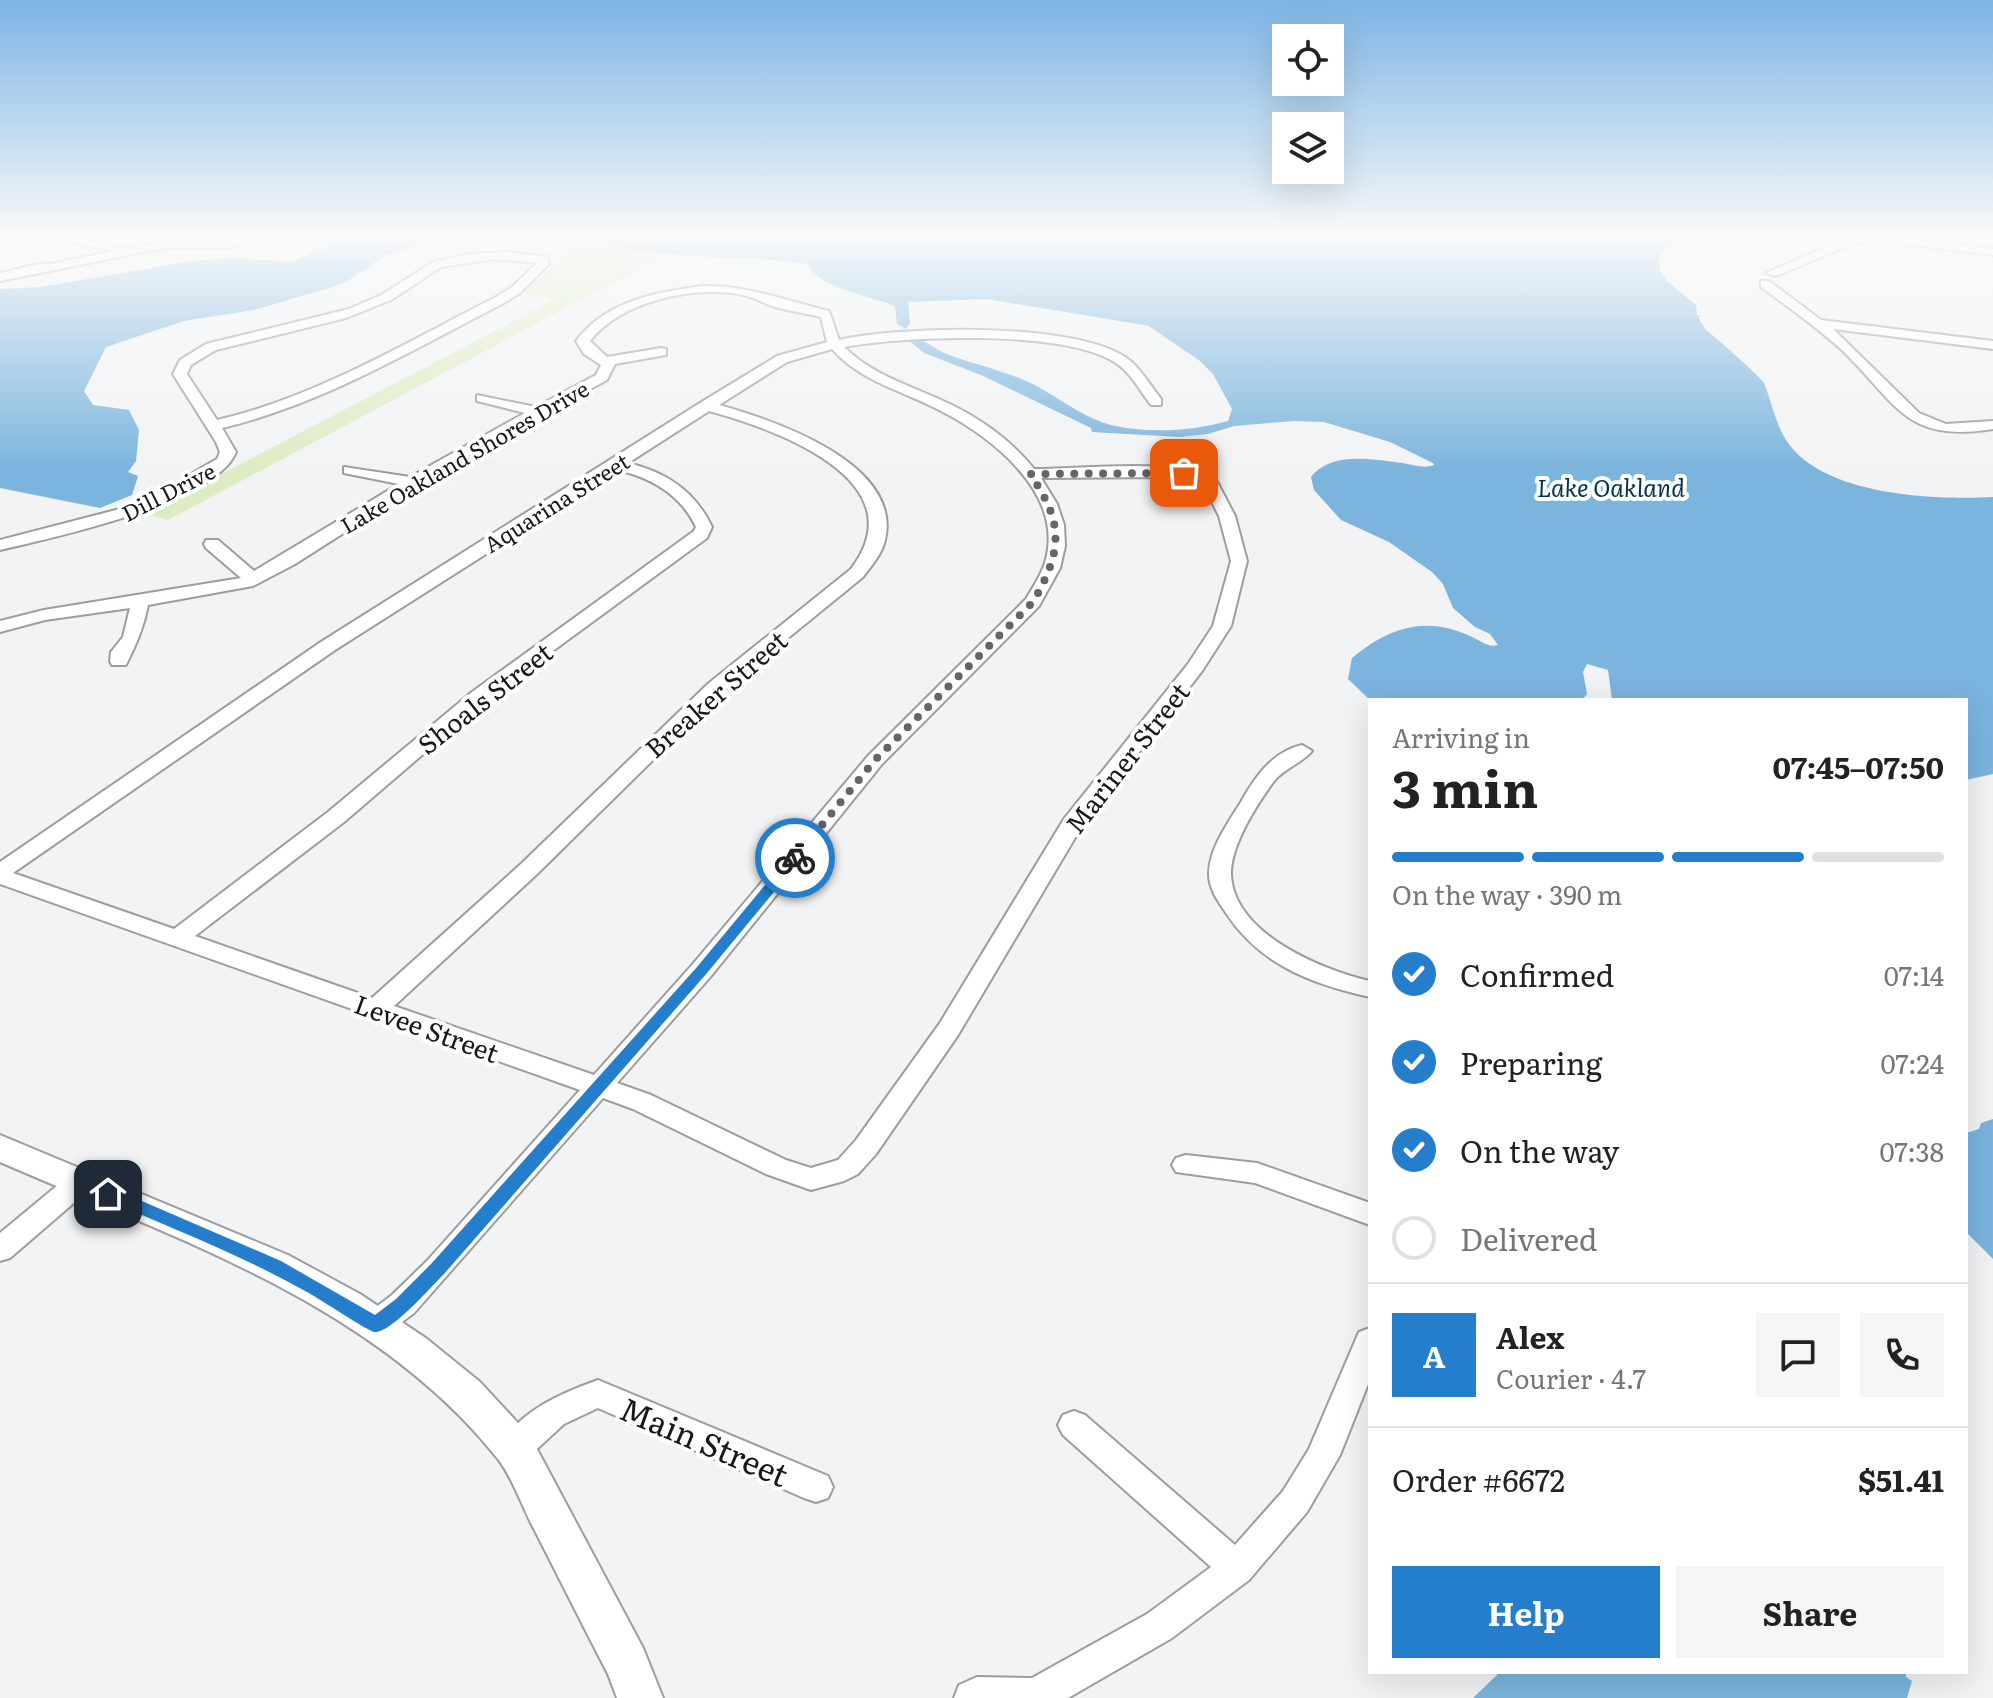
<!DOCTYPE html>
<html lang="en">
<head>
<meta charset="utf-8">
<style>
  :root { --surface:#fff; --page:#f6f6f6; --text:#222; --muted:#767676; --line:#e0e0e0; --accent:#247ecb }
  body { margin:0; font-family:Literata,serif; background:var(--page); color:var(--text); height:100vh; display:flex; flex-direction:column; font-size:30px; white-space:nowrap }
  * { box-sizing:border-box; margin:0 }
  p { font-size:26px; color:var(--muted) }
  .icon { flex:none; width:44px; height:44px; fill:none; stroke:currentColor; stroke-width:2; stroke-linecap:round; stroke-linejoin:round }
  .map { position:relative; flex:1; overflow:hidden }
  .details { position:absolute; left:1368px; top:698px; width:600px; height:976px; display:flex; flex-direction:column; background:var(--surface); border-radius:0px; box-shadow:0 8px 32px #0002 }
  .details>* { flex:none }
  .controls { position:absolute; left:1272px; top:24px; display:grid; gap:16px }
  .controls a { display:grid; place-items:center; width:72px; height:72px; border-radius:0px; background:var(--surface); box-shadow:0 8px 32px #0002; font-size:40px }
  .pin { position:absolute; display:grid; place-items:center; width:68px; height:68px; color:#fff; margin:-34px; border-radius:16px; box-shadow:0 4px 12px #0006 }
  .courier { position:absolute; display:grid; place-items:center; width:80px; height:80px; margin:-40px; border:6px solid #247ecb; border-radius:50%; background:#fff; color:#222; box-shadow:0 2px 10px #0007 }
  .headline em { font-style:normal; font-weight:700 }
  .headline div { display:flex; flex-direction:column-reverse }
  .headline { display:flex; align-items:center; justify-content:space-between; height:136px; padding:0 24px }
  h1 { font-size:52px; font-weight:700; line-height:60px }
  .bar { display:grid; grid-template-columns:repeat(4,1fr); gap:12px 8px; align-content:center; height:96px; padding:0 24px }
  .bar i { height:10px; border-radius:6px; background:var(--line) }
  .bar .selected { background:var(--accent) }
  .bar p { grid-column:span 4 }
  .line { display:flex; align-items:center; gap:20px; padding:0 24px; border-top:2px solid var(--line) }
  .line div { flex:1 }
  .round { display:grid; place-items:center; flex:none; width:84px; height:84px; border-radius:0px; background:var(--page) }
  ol { padding:0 24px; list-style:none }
  li { display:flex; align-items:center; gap:24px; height:88px }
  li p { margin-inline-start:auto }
  li .icon { padding:8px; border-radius:50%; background:var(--accent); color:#fff; stroke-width:4 }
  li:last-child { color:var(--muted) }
  li i { width:44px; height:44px; border:4px solid var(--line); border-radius:50% }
  .action { display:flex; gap:16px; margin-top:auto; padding:16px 24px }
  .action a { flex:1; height:92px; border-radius:0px; background:var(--accent); color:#fff; font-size:32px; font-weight:700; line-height:92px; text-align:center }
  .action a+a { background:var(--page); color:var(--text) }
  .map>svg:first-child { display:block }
  .green { fill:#deecc3 }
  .water { fill:#7bb4dd }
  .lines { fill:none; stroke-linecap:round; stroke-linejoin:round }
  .minor-casing { stroke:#9c9d9f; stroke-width:4 }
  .major-casing { stroke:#9c9d9f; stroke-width:4 }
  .minor { fill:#fff; fill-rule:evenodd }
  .major { fill:#fff; fill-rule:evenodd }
  .route { fill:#247ecb }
  .done { stroke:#646566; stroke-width:8; stroke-dasharray:0 14.4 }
  .labels { text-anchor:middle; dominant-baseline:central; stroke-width:8; stroke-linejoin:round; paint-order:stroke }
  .far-street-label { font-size:22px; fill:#181819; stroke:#fff }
  .far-water-label { font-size:24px; font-style:italic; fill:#03344f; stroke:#fff }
  .street-label { font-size:26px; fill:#181819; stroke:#fff }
  .near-street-label { font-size:32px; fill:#181819; stroke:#fff }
</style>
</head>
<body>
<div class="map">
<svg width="1993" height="1698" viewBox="0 0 1993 1698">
  <rect width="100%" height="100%" fill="#f2f3f5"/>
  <polygon class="green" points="585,235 634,250 669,253 168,520 145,514 556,299 524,293"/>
  <g class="water">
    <polygon points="353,234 532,234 426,243 386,255 346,282 329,288 254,310 184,321 106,347 84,391 93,405 129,410 139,430 136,461 128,472 138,476 132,495 100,508 0,488 0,289 41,287 192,261 232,258 292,262"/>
    <path d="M580 234H1705C1689 239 1671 243 1659 256L1660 271 1667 281 1696 305 1697 315 1701 317H1698L1706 330C1712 334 1763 379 1764 383 1772 403 1775 422 1786 440 1822 496 1934 500 1993 497V774L1966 780V700H1612L1608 670 1587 664 1583 672 1587 694 1582 700H1370L1348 679 1352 658C1388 628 1425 615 1470 636 1480 640 1487 648 1498 645L1490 634 1475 627 1453 608 1443 584 1432 572 1389 542 1341 520 1314 490 1311 477C1331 451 1373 459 1403 463 1414 465 1424 469 1434 465L1433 463 1390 442 1324 422 1293 421 1234 426 1208 434 1180 437 1092 432 1091 428 981 375 924 353 908 340C921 335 934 349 947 354 978 366 1012 372 1040 388 1063 401 1085 418 1111 425 1149 434 1192 431 1228 421L1232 409 1213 374 1200 361 1149 326 987 299 908 302 910 323 906 329 897 324 895 306C871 296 816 287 807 264 755 255 691 260 635 250 616 246 599 239 580 234Z"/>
    <polygon points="1993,1119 1993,1259 1966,1232 1966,1133 1979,1129 1981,1123"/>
    <polygon points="1500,1672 1906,1672 1906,1677 1912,1681 1907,1698 1473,1698"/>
  </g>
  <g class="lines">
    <defs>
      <g id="minor">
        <path d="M31 234H57L126 249 164 242H229L252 234H270L230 248H164L0 281V273C13 271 42 261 50 264L114 251Z"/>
        <polygon points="1887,236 1993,249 1993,255 1887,242 1854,243 1776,276 1766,273 1848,238"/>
        <path d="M507 252 547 257 549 264 520 293 504 303C412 350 323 404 222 428L236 452C216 503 51 538 0 550V540L116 510 162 491 217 459 220 452 216 442 173 374 180 360 206 344 349 309 383 294 433 262 469 254ZM494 259 537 263 512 287 496 297C405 343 316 397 217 420L187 374 191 365 216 350 346 318 391 300 441 267Z"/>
        <path d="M1761 281H1769L1821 320 1993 341V349L1833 329 1919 413 1946 424 1993 421V429C1906 443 1898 405 1844 352 1818 328 1789 308 1761 287Z"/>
        <path d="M703 286C747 285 787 301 829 311L839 340C901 326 1072 322 1125 357 1140 367 1150 385 1161 399V405H1151C1140 391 1131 373 1116 363 1065 329 904 336 844 347 871 374 906 384 941 400 976 415 1010 439 1034 469 1083 469 1171 458 1215 478L1235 516 1247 561 1231 626 1202 671 1082 826 958 1035 876 1154 858 1174 844 1181 811 1190 766 1174 633 1109 603 1098 414 1313 386 1334 375 1338 364 1334 360 1325 364 1316 392 1295 427 1261 580 1090 0 884V862L321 642 700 403 777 356 827 342 821 317C805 313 788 311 772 306 763 303 753 297 743 295 695 285 621 301 590 341L607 357 661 348 666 349V355L615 364 607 380 447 467 295 564 253 586 148 605C143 630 136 644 126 665H112L110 661 111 652 123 637 130 608 45 620 0 632V621L44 610 241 578 206 548 204 544 206 540H218L254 571 399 484 344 473V467L410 477 525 413 477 401V395L536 407 596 375 601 365 584 354 576 341C606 301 656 292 703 286ZM832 349C862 383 905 391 943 412 991 437 1056 488 1048 549 1046 568 1035 584 1026 599L868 756 693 964 594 1075 394 1006 537 874 723 691 863 577C871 566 882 554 885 540 903 463 773 420 719 405L787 362ZM709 411C775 429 919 480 851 569L709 683 521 864 372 998 195 936 344 822 486 700 707 538 712 527C695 491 666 472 628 463ZM618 470C652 478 681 495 696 527L694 531 472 692 328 812 174 929 13 873 335 650ZM1165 477 1193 479 1203 484 1219 516 1231 561 1213 626 1188 664 1064 819 940 1023 856 1140 838 1160 811 1168 786 1160 651 1095 617 1083 711 976 882 764 1039 606 1060 568 1065 546 1064 525 1057 504 1041 478Z"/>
        <path d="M1302 745 1312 751C1302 763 1285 768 1274 781 1257 804 1230 846 1231 875 1234 934 1322 970 1370 981V997C1312 984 1260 965 1226 913 1218 901 1209 889 1209 874 1209 849 1228 823 1241 802 1255 777 1272 752 1302 745Z"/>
        <polygon points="1186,1155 1257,1163 1370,1203 1370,1225 1255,1183 1176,1172 1172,1165 1176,1158"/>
        <polygon points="80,1171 90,1175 94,1182 90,1189 10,1258 0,1261 0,1233 70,1175"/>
        <polygon points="1370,1328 1370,1379 1340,1455 1307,1512 1249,1580 1172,1638 1068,1698 954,1698 959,1685 977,1677 1032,1678 1147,1614 1211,1567 1063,1435 1058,1425 1063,1415 1074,1411 1085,1415 1235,1545 1283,1491 1309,1449 1359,1332"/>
        <path d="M598 1380 828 1476 833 1487 828 1498 816 1502 804 1498 598 1408 564 1424 526 1459 515 1463 504 1459 499 1449C516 1412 562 1393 598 1380Z"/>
      </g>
      <path id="major" d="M0 1135 288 1255 360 1294 427 1339 480 1382 530 1436 643 1648 663 1698H617L608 1674C582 1624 557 1574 531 1523 521 1503 512 1477 498 1459 374 1303 176 1239 0 1162Z"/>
    </defs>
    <use href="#minor" class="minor-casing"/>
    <use href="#major" class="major-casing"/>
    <use href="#minor" class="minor"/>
    <use href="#major" class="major"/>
  </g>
  <linearGradient id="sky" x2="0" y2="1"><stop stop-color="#7cb4e4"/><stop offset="0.5" stop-color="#f9fafa"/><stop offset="1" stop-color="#f9fafa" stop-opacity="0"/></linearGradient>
  <rect width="1993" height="472" fill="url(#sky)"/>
  <path class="route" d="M790 855 802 858 707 973 444 1274C432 1286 391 1333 375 1332 369 1332 317 1297 307 1292 241 1255 171 1228 102 1198L100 1194 102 1189H114L281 1261 375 1315 396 1299 431 1264 697 967Z"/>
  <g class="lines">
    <path class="done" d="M795 858 875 760 1033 602C1062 551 1065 524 1030 474L1184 473"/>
  </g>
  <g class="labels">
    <g class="far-street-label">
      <text transform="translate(464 456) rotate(-30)">Lake Oakland Shores Drive</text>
      <text transform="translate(168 491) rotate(-27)">Dill Drive</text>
      <text transform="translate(556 502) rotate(-32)">Aquarina Street</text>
    </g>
    <g class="far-water-label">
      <text x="1611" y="486">Lake Oakland</text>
    </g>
    <g class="street-label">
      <text transform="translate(715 693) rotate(-41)">Breaker Street</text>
      <text transform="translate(484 697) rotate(-38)">Shoals Street</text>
      <text transform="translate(1126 757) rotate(-52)">Mariner Street</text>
      <text transform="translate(427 1027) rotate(20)">Levee Street</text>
    </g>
    <g class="near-street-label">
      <text transform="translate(705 1440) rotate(23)">Main Street</text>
    </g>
  </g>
</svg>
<div class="controls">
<a><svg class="icon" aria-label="locate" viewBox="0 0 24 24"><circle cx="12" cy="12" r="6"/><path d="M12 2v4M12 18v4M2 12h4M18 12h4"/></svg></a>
<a><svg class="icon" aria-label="layers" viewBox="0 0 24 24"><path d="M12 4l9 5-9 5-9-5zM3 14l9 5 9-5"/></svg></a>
</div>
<div class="pin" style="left:1184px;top:473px;background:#ea580c"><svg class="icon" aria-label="bag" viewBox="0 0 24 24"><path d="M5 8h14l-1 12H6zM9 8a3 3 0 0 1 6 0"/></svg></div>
<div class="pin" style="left:108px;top:1194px;background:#1f2937"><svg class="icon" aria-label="home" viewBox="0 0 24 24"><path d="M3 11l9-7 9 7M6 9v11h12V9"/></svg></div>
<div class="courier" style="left:795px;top:858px"><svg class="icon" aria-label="bike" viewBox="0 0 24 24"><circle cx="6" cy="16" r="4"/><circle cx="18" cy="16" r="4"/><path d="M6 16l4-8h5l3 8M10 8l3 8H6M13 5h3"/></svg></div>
<section class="details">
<div class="headline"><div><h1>3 min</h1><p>Arriving in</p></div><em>07:45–07:50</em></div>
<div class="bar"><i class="selected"></i><i class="selected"></i><i class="selected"></i><i></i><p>On the way · 390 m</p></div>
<ol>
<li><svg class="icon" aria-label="check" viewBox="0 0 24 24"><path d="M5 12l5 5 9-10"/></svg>Confirmed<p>07:14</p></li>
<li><svg class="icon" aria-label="check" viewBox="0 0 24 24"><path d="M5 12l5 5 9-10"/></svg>Preparing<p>07:24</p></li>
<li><svg class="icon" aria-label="check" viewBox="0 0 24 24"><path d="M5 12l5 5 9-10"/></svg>On the way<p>07:38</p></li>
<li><i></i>Delivered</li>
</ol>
<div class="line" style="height:144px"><b class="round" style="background:var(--accent);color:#fff">A</b><div><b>Alex</b><p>Courier · 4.7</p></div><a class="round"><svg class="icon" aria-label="chat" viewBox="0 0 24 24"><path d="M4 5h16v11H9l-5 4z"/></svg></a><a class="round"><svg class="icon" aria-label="phone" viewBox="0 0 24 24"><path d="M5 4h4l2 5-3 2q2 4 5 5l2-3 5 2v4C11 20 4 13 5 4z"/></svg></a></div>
<div class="line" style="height:104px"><div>Order #6672</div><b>$51.41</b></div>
<div class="action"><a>Help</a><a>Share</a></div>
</section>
</div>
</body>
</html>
